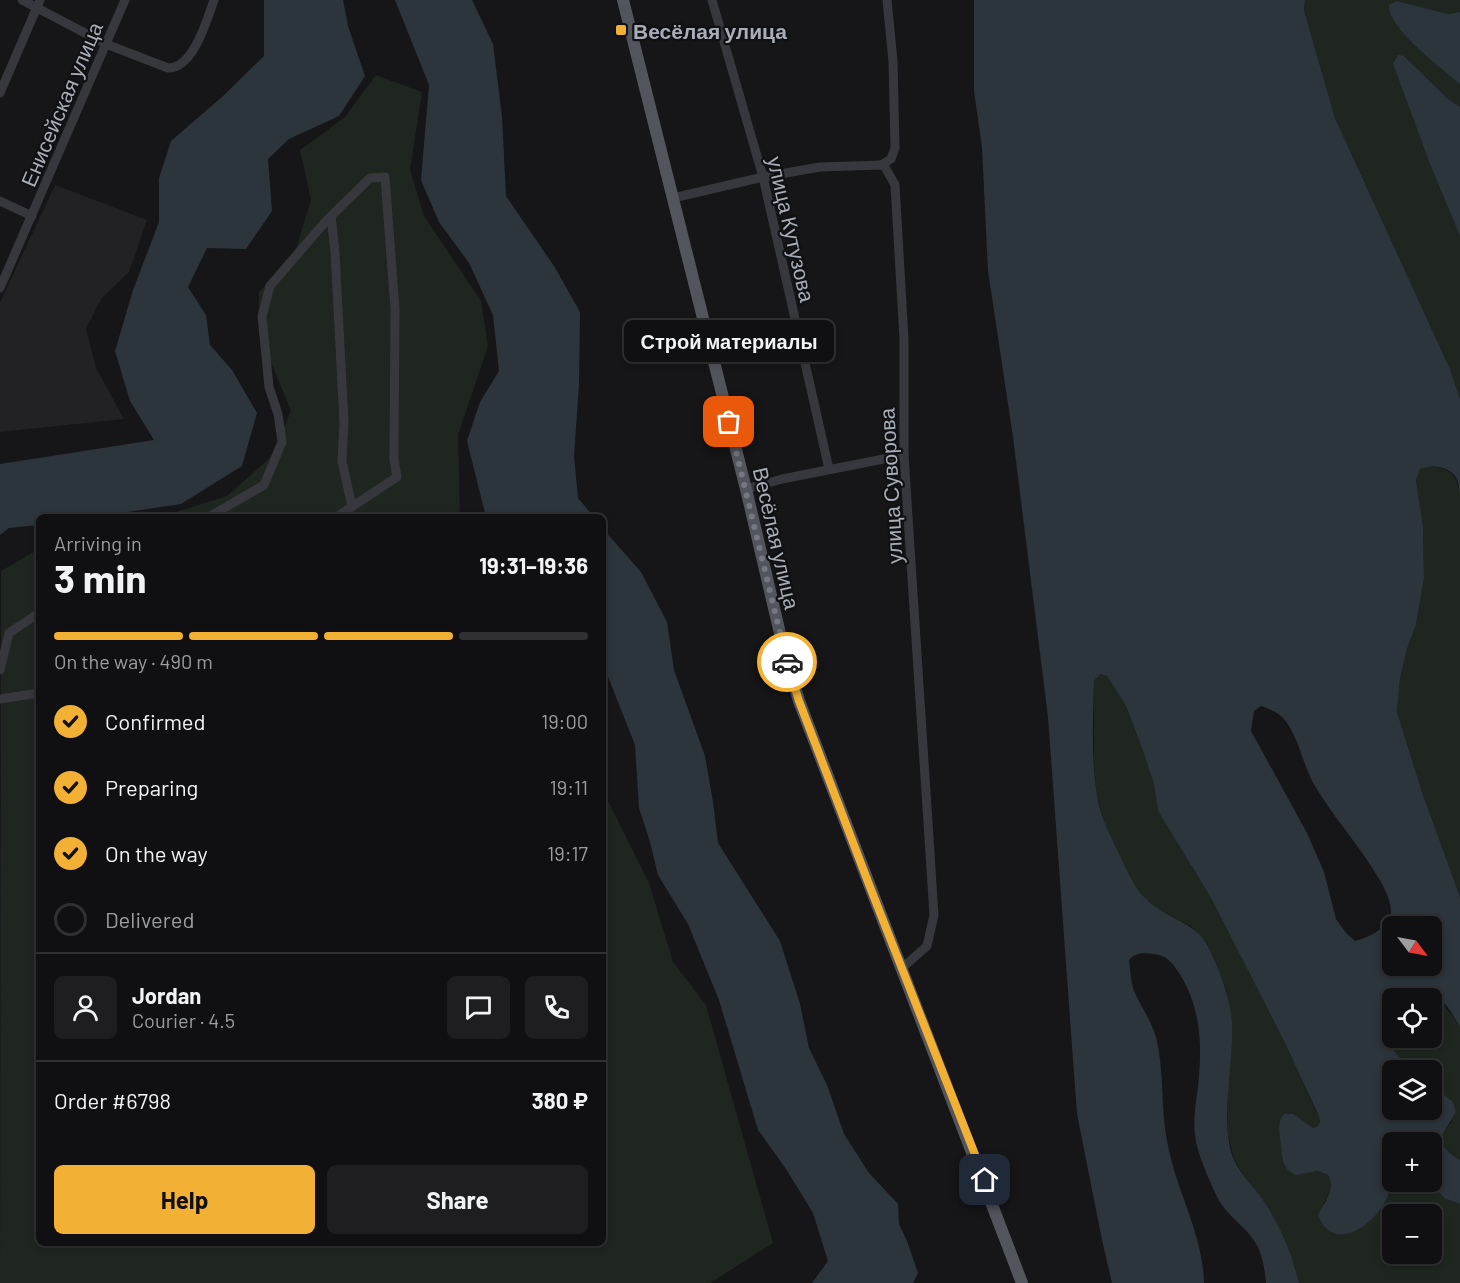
<!DOCTYPE html>
<html lang="en">
<head>
<meta charset="utf-8">
<style>
  :root { --surface:#101012; --page:#1e1e20; --text:#f1f3f6; --muted:#9c9d9f; --line:#303032; --accent:#f2b134 }
  body { margin:0; font-family:Barlow,sans-serif; background:var(--page); color:var(--text); height:100vh; display:flex; flex-direction:column; font-size:22px; white-space:nowrap }
  * { box-sizing:border-box; margin:0 }
  p { font-size:20px; color:var(--muted) }
  .icon { flex:none; width:33px; height:33px; fill:none; stroke:currentColor; stroke-width:2; stroke-linecap:round; stroke-linejoin:round }
  .map { position:relative; flex:1; overflow:hidden }
  .drawer { position:absolute; left:36px; top:514px; width:570px; height:732px; display:flex; flex-direction:column; background:var(--surface); border-radius:9px; box-shadow:0 3px 9px #0003,0 0 0 2px var(--line) }
  .drawer>* { flex:none }
  .needle { width:39px; rotate:122deg }
  .controls { position:absolute; left:1382px; top:916px; display:grid; gap:12px }
  .controls a { display:grid; place-items:center; width:60px; height:60px; border-radius:9px; background:var(--surface); box-shadow:0 3px 9px #0003,0 0 0 2px var(--line); font-size:30px }
  .pin { position:absolute; display:grid; place-items:center; width:51px; height:51px; color:#fff; margin:-26px; border-radius:12px; box-shadow:0 3px 9px #0006 }
  .courier { position:absolute; display:grid; place-items:center; width:60px; height:60px; margin:-30px; border:4px solid #f2b134; border-radius:50%; background:#fff; color:#222; box-shadow:0 2px 8px #0007 }
  .bubble { position:absolute; height:42px; border-radius:9px; background:var(--surface); box-shadow:0 3px 9px #0003,0 0 0 2px var(--line); font-size:20px; font-weight:700; line-height:42px; text-align:center }
  .headline em { font-style:normal; font-weight:700 }
  .headline div { display:flex; flex-direction:column-reverse }
  .headline { display:flex; align-items:center; justify-content:space-between; height:102px; padding:0 18px }
  h1 { font-size:39px; font-weight:700; line-height:45px }
  .bar { display:grid; grid-template-columns:repeat(4,1fr); gap:9px 6px; align-content:center; height:72px; padding:0 18px }
  .bar i { height:8px; border-radius:4px; background:var(--line) }
  .bar .on { background:var(--accent) }
  .bar p { grid-column:span 4 }
  .line { display:flex; align-items:center; gap:15px; padding:0 18px; border-top:2px solid var(--line) }
  .line div { flex:1 }
  .round { display:grid; place-items:center; flex:none; width:63px; height:63px; border-radius:9px; background:var(--page) }
  ol { padding:0 18px; list-style:none }
  li { display:flex; align-items:center; gap:18px; height:66px }
  li p { margin-inline-start:auto }
  li .icon { padding:6px; border-radius:50%; background:var(--accent); color:#111; stroke-width:4 }
  li:last-child { color:var(--muted) }
  li i { width:33px; height:33px; border:3px solid var(--line); border-radius:50% }
  .primary-button { display:flex; gap:12px; margin-top:auto; padding:12px 18px }
  .primary-button a { flex:1; height:69px; border-radius:9px; background:var(--accent); color:#111; font-size:24px; font-weight:700; line-height:69px; text-align:center }
  .primary-button a+a { background:var(--page); color:var(--text) }
  .map>svg:first-child { display:block }
  .built { fill:#222225 }
  .green { fill:#1e261f; fill-rule:evenodd }
  .water { fill:#2c353c; fill-rule:evenodd }
  .lines { fill:none; stroke-linecap:round; stroke-linejoin:round }
  .minor { stroke:#37383d; stroke-width:9 }
  .major { stroke:#53555c; stroke-width:12 }
  .done { stroke:#757880; stroke-width:6; stroke-dasharray:0 10.8 }
  .route { stroke:#f2b134; stroke-width:8 }
  .poi-dot { fill:#f2b134; stroke:#111113; stroke-width:2 }
  .labels { text-anchor:middle; dominant-baseline:central; stroke-width:4.5; stroke-linejoin:round; paint-order:stroke }
  .poi-label { font-size:21px; font-weight:bold; fill:#a8adb8; stroke:#111113; text-anchor:start }
  .street-label { font-size:21px; fill:#a8adb8; stroke:#111113 }
</style>
</head>
<body>
<div class="map">
<svg width="1460" height="1283" viewBox="0 0 1460 1283">
  <rect width="100%" height="100%" fill="#161618"/>
  <polygon class="built" points="55,185 147,220 129,272 101,299 86,329 96,368 124,419 0,432 0,303"/>
  <g class="green">
    <polygon points="1305,0 1460,0 1460,12 1448,14 1397,1 1407,36 1460,84 1460,107 1449,100 1404,56 1393,64 1430,164 1460,236 1460,399 1450,369 1335,118 1304,10"/>
    <polygon points="376,75 422,92 410,170 424,216 481,301 488,346 458,435 460,517 157,518 227,496 272,456 291,411 259,333 259,292 294,255 311,200 300,150 345,117"/>
    <path d="M1428 466C1450 468 1457 474 1460 495V897L1422 792 1397 712 1400 679 1407 649 1416 625 1424 578 1423 526 1416 480 1420 469Z"/>
    <polygon points="39,549 39,1244 603,1244 603,791 649,883 673,962 706,1005 773,1243 710,1283 0,1283 1,571"/>
    <path d="M1100 674 1107 676 1126 706 1142 748 1154 784 1158 811 1211 898 1283 1039 1318 1115 1320 1120 1318 1126 1313 1128 1280 1120 1283 1161 1328 1175C1334 1186 1330 1194 1323 1204L1387 1198 1394 1182H1430L1444 1198 1460 1204V1283H1299L1295 1266 1234 1159 1228 1134V1080L1232 1024 1227 991 1207 943 1191 926 1158 909 1146 900 1129 877 1105 825 1097 796 1094 765V681ZM1392 1215H1431V1254H1392Z"/>
    <path d="M1433 994 1439 998 1460 1027V1160C1440 1148 1433 1140 1452 1122L1444 1094 1431 1084V1071H1415C1403 1060 1366 1031 1392 1017V1038H1415L1419 1044 1426 1046 1437 1029 1431 1016V999H1428L1430 995Z"/>
  </g>
  <g class="water">
    <polygon points="264,0 343,0 348,26 365,76 339,116 289,139 268,159 272,211 246,249 207,248 188,287 206,315 210,345 232,370 257,413 242,466 181,504 94,517 39,518 39,525 9,528 0,535 0,464 154,440 130,401 115,351 133,290 159,222 159,178 171,141 222,97 264,56"/>
    <polygon points="395,0 472,0 493,44 502,117 506,196 554,266 580,312 579,385 574,456 578,498 594,517 486,517 467,441 480,402 499,371 493,315 469,263 439,222 421,180 429,85"/>
    <path d="M974 0H1305L1304 10 1335 118 1450 369 1460 399V495C1459 491 1459 483 1457 479 1450 466 1432 464 1420 469L1416 480 1423 526 1424 578 1416 625 1407 649 1400 679 1397 712 1422 792 1460 897V1027C1453 1016 1444 996 1430 995L1428 999H1392V1017C1367 1030 1402 1060 1415 1071H1392V1110H1431V1084L1453 1102 1456 1112 1440 1138C1443 1149 1451 1155 1460 1160V1204L1444 1198 1430 1182 1431 1143H1392V1182H1394C1389 1194 1384 1206 1375 1216 1357 1235 1330 1246 1318 1215 1325 1201 1336 1190 1328 1175L1317 1171 1296 1175 1288 1170 1283 1162 1279 1130 1280 1120 1284 1114H1293L1313 1128 1318 1126 1320 1121 1318 1114 1283 1039 1211 898 1158 811 1154 784 1142 748 1126 706 1107 676 1100 674 1094 681C1093 718 1091 758 1097 795 1100 816 1110 835 1119 854 1127 870 1134 888 1147 900 1165 918 1196 922 1208 946 1219 970 1231 997 1232 1024 1234 1062 1219 1125 1234 1160 1240 1174 1254 1187 1263 1200 1280 1226 1292 1253 1299 1283H1266C1265 1269 1262 1251 1253 1239 1245 1227 1231 1218 1222 1205 1215 1195 1200 1159 1197 1146 1192 1126 1195 1108 1198 1087 1202 1047 1202 1012 1181 976 1176 968 1169 957 1159 955 1149 953 1136 951 1129 960 1130 970 1131 982 1134 991 1141 1007 1151 1020 1156 1037 1165 1073 1160 1110 1168 1146 1177 1192 1203 1235 1204 1283H1112L1102 1240 1077 1114 1048 717 1013 437 988 271 982 147 974 91ZM1261 706C1272 710 1281 713 1287 723 1300 742 1303 766 1315 786 1334 818 1359 845 1378 877 1384 887 1390 898 1391 910 1392 927 1368 938 1355 941L1346 933 1336 919 1324 872 1307 833 1251 731 1254 711ZM1392 927H1431V966H1392Z"/>
    <path d="M1397 1 1448 14 1460 12V84C1442 68 1388 29 1389 5Z"/>
    <polygon points="1398,55 1404,56 1449,100 1460,107 1460,236 1430,164 1393,64"/>
    <polygon points="603,529 641,572 667,622 674,670 705,756 713,802 718,843 780,941 800,1004 809,1048 827,1085 844,1134 869,1173 898,1204 899,1224 907,1241 918,1273 913,1283 812,1283 828,1261 813,1213 786,1169 758,1130 719,1000 688,924 658,875 650,842 639,808 635,745 603,664"/>
    <path d="M1431 1016C1437 1030 1443 1050 1418 1044L1415 1038H1431Z"/>
  </g>
  <g class="lines">
    <g class="minor">
      <path d="M22 0 106 44 168 68C193 69 207 20 214 0"/>
      <polyline points="712,0 763,177 829,469"/>
      <polyline points="0,93 40,0"/>
      <polyline points="881,165 885,167 895,185 904,339 904,455 934,915 927,946 901,969"/>
      <polyline points="881,165 891,159 895,148 893,61 887,0"/>
      <polyline points="673,198 763,177 820,167 881,165"/>
      <polyline points="0,201 32,216"/>
      <polyline points="331,216 335,252 344,422 342,461 352,507"/>
      <polyline points="0,288 125,0"/>
      <polyline points="746,489 782,479 904,455"/>
      <polyline points="207,518 264,485 282,442 278,414 269,387 262,316 270,286 326,221 370,178 385,177 395,309 394,460 397,477 335,518"/>
      <polyline points="0,670 9,633 39,613"/>
      <polyline points="0,699 39,693"/>
    </g>
    <polyline class="major" points="623,0 746,489 782,642 799,701 1022,1283"/>
  </g>
  <g class="lines">
    <polyline class="done" points="729,422 787,662"/>
    <polyline class="route" points="787,662 799,701 870,887 985,1180"/>
  </g>
  <rect class="poi-dot" x="615" y="24" width="12" height="12" rx="3"/>
  <g class="labels">
    <g class="poi-label">
      <text x="633" y="30">Весёлая улица</text>
    </g>
    <g class="street-label">
      <text transform="translate(61 104) rotate(-67)">Енисейская улица</text>
      <text transform="translate(792 229) rotate(77)">улица Кутузова</text>
      <text transform="translate(890 486) rotate(-93)">улица Суворова</text>
      <text transform="translate(777 538) rotate(77)">Весёлая улица</text>
    </g>
  </g>
</svg>
<div class="controls">
<a><svg class="needle" viewBox="-14 -14 28 28"><path d="M0-13l5 13h-10z" fill="#e53935"/><path d="M0 13l5-13h-10z" fill="#9c9d9f"/></svg></a>
<a><svg class="icon" aria-label="locate" viewBox="0 0 24 24"><circle cx="12" cy="12" r="6"/><path d="M12 2v4M12 18v4M2 12h4M18 12h4"/></svg></a>
<a><svg class="icon" aria-label="layers" viewBox="0 0 24 24"><path d="M12 4l9 5-9 5-9-5zM3 14l9 5 9-5"/></svg></a>
<a>+</a>
<a>−</a>
</div>
<div class="pin" style="left:729px;top:422px;background:#ea580c"><svg class="icon" aria-label="bag" viewBox="0 0 24 24"><path d="M5 8h14l-1 12H6zM9 8a3 3 0 0 1 6 0"/></svg></div>
<div class="pin" style="left:985px;top:1180px;background:#1f2937"><svg class="icon" aria-label="home" viewBox="0 0 24 24"><path d="M3 11l9-7 9 7M6 9v11h12V9"/></svg></div>
<div class="courier" style="left:787px;top:662px"><svg class="icon" aria-label="car" viewBox="0 0 24 24"><path d="M5 17H2v-5l4-1 3-4h7l3 4 3 1v5h-3M9 17h6M6 11h13"/><circle cx="7" cy="17" r="2"/><circle cx="17" cy="17" r="2"/></svg></div>
<div class="bubble" style="left:624px;top:320px;width:210px">Строй материалы</div>
<section class="drawer">
<div class="headline"><div><h1>3 min</h1><p>Arriving in</p></div><em>19:31–19:36</em></div>
<div class="bar"><i class="on"></i><i class="on"></i><i class="on"></i><i></i><p>On the way · 490 m</p></div>
<ol>
<li><svg class="icon" aria-label="check" viewBox="0 0 24 24"><path d="M5 12l5 5 9-10"/></svg>Confirmed<p>19:00</p></li>
<li><svg class="icon" aria-label="check" viewBox="0 0 24 24"><path d="M5 12l5 5 9-10"/></svg>Preparing<p>19:11</p></li>
<li><svg class="icon" aria-label="check" viewBox="0 0 24 24"><path d="M5 12l5 5 9-10"/></svg>On the way<p>19:17</p></li>
<li><i></i>Delivered</li>
</ol>
<div class="line" style="height:108px"><a class="round"><svg class="icon" aria-label="person" viewBox="0 0 24 24"><circle cx="12" cy="8" r="4"/><path d="M4 21q1-7 8-7t8 7"/></svg></a><div><b>Jordan</b><p>Courier · 4.5</p></div><a class="round"><svg class="icon" aria-label="chat" viewBox="0 0 24 24"><path d="M4 5h16v11H9l-5 4z"/></svg></a><a class="round"><svg class="icon" aria-label="phone" viewBox="0 0 24 24"><path d="M5 4h4l2 5-3 2q2 4 5 5l2-3 5 2v4C11 20 4 13 5 4z"/></svg></a></div>
<div class="line" style="height:78px"><div>Order #6798</div><b>380 ₽</b></div>
<div class="primary-button"><a>Help</a><a>Share</a></div>
</section>
</div>
</body>
</html>
